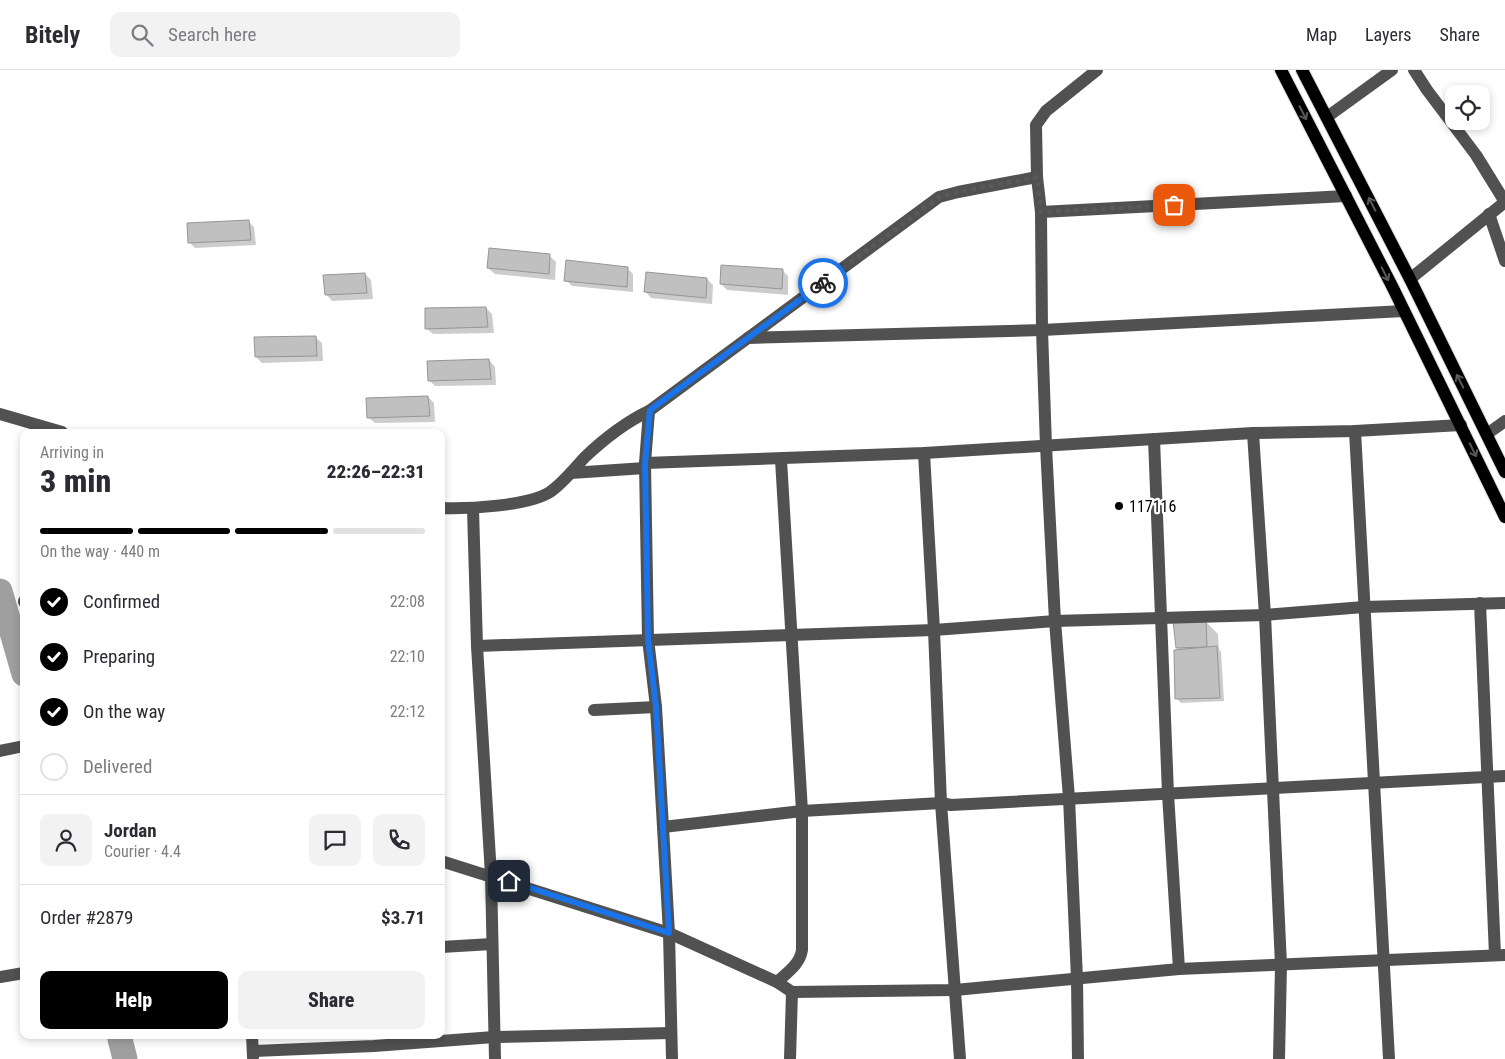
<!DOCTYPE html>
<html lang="en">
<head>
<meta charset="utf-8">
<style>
  :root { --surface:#fff; --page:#f2f2f3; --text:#2b2b33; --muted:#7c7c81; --line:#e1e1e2; --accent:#000 }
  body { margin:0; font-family:"Roboto Condensed",sans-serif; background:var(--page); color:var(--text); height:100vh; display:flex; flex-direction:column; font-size:19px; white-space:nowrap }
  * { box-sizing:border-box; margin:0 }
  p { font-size:16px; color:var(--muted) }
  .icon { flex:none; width:28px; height:28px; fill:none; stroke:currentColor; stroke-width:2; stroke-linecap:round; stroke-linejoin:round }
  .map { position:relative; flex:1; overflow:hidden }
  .details { position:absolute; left:20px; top:359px; width:425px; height:610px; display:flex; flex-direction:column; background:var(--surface); border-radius:10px; box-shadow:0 2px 8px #0003 }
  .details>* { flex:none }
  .tools { position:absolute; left:1445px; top:15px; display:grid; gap:10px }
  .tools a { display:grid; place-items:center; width:45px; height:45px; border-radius:10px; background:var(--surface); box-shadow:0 2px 8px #0003; font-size:25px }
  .pin { position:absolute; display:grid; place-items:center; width:42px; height:42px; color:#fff; margin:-21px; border-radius:10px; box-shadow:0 2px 8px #0006 }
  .courier { position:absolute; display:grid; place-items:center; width:50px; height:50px; margin:-25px; border:4px solid #1a73e8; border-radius:50%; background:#fff; color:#222; box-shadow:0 1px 6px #0007 }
  .headline em { font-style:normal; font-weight:800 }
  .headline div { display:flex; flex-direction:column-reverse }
  .headline { display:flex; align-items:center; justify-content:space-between; height:85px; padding:0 20px }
  h1 { font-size:32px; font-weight:800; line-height:38px }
  .bar { display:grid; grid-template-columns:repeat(4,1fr); gap:8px 5px; align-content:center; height:60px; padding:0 20px }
  .bar i { height:6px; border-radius:4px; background:var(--line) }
  .bar .on { background:var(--accent) }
  .bar p { grid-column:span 4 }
  .line { display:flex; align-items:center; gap:12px; padding:0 20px; border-top:1px solid var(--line) }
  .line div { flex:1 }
  .round { display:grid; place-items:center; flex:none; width:52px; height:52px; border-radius:10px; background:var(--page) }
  ol { padding:0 20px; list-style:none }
  li { display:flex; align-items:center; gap:15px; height:55px }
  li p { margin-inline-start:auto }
  li .icon { padding:5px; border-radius:50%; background:var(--accent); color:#fff; stroke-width:4 }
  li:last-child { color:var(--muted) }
  li i { width:28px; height:28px; border:2px solid var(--line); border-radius:50% }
  .cta { display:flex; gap:10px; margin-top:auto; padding:10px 20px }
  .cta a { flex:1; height:58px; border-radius:10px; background:var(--accent); color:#fff; font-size:20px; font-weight:800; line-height:58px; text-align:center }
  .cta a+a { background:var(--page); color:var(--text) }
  header { display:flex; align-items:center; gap:30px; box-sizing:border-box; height:70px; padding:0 25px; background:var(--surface); border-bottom:1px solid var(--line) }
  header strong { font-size:24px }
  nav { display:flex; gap:28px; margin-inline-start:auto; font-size:18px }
  .search { width:350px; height:45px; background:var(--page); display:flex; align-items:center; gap:12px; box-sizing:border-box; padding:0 18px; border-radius:10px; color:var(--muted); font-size:19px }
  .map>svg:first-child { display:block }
  .shadow { fill:#0003 }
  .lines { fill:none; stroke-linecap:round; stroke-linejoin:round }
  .river { stroke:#9f9f9f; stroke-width:25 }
  .building { fill:#c0c0c0; stroke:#959595 }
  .major-casing { stroke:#dbdbdb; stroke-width:14 }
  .minor { stroke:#515151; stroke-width:12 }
  .major { stroke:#000; stroke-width:12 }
  .oneway { stroke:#595959 }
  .done { stroke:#595959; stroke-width:5; stroke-dasharray:0 9 }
  .route { stroke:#1a73e8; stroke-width:6 }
  .poi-dot { fill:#000; stroke:#fff; stroke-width:2 }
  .labels { text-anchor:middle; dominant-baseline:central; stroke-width:4.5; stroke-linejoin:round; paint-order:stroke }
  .poi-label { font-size:16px; fill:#000; stroke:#fff; text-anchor:start }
</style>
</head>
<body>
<header>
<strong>Bitely</strong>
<div class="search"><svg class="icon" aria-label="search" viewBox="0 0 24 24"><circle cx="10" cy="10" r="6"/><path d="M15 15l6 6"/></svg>Search here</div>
<nav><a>Map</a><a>Layers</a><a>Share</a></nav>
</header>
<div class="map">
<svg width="1505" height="989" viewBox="0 0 1505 989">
  <rect width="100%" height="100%" fill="#fff"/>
  <g class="shadow">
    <polygon points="248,151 254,157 256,175 195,178 189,172"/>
    <polygon points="550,186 556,192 555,210 495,204 488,198"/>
    <polygon points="627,198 633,204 633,222 572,216 566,210"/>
    <polygon points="782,200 788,206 788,225 727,220 721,214"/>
    <polygon points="365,204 371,210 373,229 332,231 326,224"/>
    <polygon points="707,209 713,215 712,234 651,228 645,221"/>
    <polygon points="486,238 492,244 494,263 433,264 426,258"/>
    <polygon points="315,267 322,273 323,291 262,293 256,287"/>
    <polygon points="489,290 495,297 496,315 435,316 429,310"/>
    <polygon points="428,327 434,333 435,352 375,353 368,347"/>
    <polygon points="1205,551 1218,564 1219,579 1221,582 1224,631 1181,633 1177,629 1180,581 1177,578"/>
  </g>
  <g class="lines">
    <g class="river">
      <polyline points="0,521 24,604"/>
      <polyline points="119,965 125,989"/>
    </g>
  </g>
  <g class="building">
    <polygon points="249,150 251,170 188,173 187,153"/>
    <polygon points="489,178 550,184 549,204 487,198"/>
    <polygon points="566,190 628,197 627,217 564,211"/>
    <polygon points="721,195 783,199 782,219 720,214"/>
    <polygon points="646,202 707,208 706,228 644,222"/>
    <polygon points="365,203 367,223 325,225 323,205"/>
    <polygon points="486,237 488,257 425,259 425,238"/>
    <polygon points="316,266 317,286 255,287 254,267"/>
    <polygon points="489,289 491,309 428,311 427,291"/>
    <polygon points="428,326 430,346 367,348 366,328"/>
    <polygon points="1206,550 1207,577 1176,578 1173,551"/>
    <polygon points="1217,576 1220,628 1175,629 1174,580"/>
  </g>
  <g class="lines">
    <defs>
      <g id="major">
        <polyline points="1281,0 1393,218 1505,447"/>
        <polyline points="1302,0 1410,209 1505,402"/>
      </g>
    </defs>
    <use href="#major" class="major-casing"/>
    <g class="minor">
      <polyline points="1414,0 1427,20 1476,85 1505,132"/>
      <polyline points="1327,47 1392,0"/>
      <polyline points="1041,142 1346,126"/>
      <polyline points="1489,144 1505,191"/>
      <polyline points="1410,209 1505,132"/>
      <polyline points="748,268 1042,260 1404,241"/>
      <polyline points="649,341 645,393 648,569 656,637 663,757 669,863 672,989"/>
      <polyline points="0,344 62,362"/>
      <polyline points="1355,361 1389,989"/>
      <polyline points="1253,363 1265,545 1281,895 1279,989"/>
      <polyline points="1487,364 1505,351"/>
      <polyline points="1154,369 1168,724 1179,899"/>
      <polyline points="924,383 934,560 941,733 960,989"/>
      <polyline points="645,393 924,383 1253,363 1355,361 1461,355"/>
      <polyline points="571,403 645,398"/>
      <path d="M441 438C468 439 528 436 550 422 563 413 574 399 585 387 604 369 626 352 649 341L939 127 958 122 1037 107"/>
      <polyline points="473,439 477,576 491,805 495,989"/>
      <polyline points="24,531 24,532"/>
      <polyline points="1480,533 1495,885"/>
      <polyline points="477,576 934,560 1055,551 1265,545 1364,537 1505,533"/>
      <polyline points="594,640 656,637"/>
      <polyline points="0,681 24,676"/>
      <polyline points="663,757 802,741 941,733 951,735 1505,706"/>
      <polyline points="441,791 669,863 777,912 792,922 955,920 1179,899 1505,885"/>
      <polyline points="441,877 492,874"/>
      <polyline points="0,907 24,903"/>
      <path d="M777 912C788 902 800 894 802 880V741L781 390"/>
      <polyline points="252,965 253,987"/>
      <polyline points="253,981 374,976 494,967 671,963"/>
      <polyline points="790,989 792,922"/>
      <polyline points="1078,989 1077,909 1069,728 1055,551 1046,376 1042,260 1041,142 1037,107 1036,55 1046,41 1097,0"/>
    </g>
    <use href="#major" class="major"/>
  </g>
  <defs><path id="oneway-shaft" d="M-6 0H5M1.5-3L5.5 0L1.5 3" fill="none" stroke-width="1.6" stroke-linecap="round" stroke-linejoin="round" transform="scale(1.25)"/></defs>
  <g class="oneway">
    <use href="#oneway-shaft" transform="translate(1303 43) rotate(63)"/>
    <use href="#oneway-shaft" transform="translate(1372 134) rotate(-117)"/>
    <use href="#oneway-shaft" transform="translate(1385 204) rotate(63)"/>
    <use href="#oneway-shaft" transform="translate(1460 311) rotate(-117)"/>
    <use href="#oneway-shaft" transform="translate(1473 380) rotate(64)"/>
  </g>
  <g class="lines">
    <polyline class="done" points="823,213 927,136 939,127 958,122 1037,107 1041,142 1174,135"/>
    <polyline class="route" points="509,811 669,863 656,637 648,569 645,393 650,340 823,213"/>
  </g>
  <circle class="poi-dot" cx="1119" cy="436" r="5"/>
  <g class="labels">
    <g class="poi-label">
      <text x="1129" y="436">117116</text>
    </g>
  </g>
</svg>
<div class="tools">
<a><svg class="icon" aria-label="locate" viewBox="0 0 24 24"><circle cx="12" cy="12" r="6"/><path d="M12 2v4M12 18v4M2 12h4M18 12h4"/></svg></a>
</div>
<div class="pin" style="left:1174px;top:135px;background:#ea580c"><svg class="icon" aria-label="bag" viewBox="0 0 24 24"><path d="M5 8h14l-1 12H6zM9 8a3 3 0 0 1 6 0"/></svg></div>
<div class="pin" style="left:509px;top:811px;background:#1f2937"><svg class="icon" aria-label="home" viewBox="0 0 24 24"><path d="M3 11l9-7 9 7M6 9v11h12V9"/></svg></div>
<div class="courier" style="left:823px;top:213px"><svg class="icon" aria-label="bike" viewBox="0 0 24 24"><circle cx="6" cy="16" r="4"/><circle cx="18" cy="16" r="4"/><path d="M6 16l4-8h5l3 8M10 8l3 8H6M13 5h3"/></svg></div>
<section class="details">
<div class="headline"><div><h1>3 min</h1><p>Arriving in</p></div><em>22:26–22:31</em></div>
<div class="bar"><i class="on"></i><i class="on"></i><i class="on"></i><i></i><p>On the way · 440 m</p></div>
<ol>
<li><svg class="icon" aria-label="check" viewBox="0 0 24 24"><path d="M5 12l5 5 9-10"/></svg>Confirmed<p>22:08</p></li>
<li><svg class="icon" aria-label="check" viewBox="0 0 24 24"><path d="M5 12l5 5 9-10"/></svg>Preparing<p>22:10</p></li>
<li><svg class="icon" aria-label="check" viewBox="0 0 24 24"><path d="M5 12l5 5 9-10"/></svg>On the way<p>22:12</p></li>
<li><i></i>Delivered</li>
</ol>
<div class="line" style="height:90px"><a class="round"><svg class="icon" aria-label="person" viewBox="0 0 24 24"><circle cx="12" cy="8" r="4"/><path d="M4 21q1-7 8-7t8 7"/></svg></a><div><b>Jordan</b><p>Courier · 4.4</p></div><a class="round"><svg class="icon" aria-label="chat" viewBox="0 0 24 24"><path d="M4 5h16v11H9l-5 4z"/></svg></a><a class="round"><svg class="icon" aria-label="phone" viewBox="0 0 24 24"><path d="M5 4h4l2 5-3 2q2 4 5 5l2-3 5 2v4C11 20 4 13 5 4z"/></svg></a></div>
<div class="line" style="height:65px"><div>Order #2879</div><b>$3.71</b></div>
<div class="cta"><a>Help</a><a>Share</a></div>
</section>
</div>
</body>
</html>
